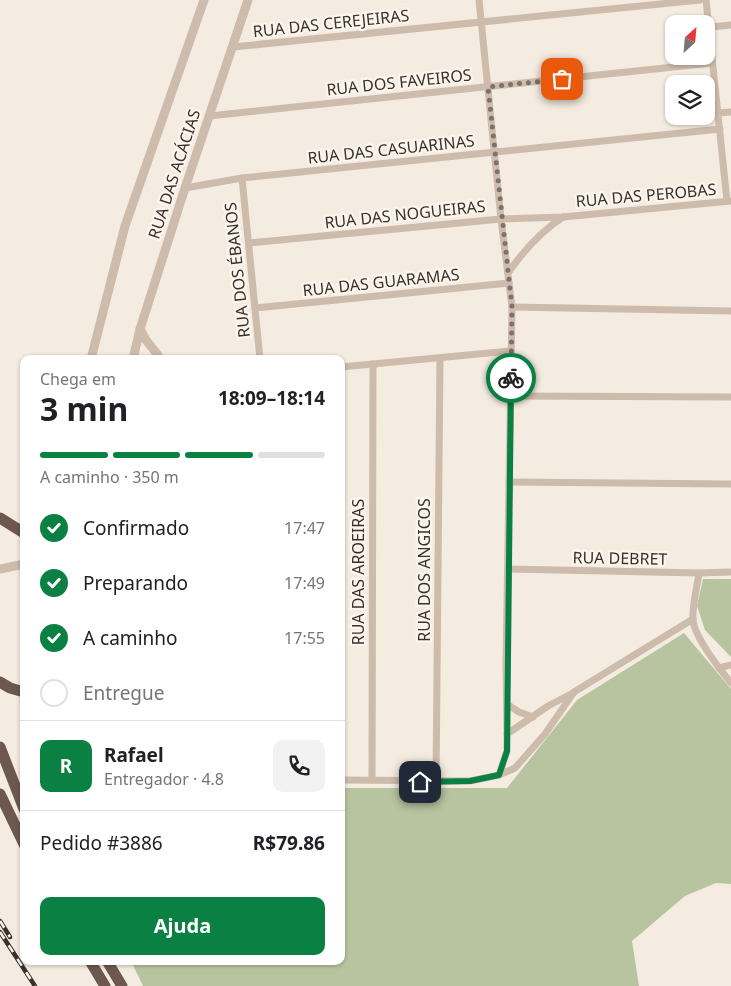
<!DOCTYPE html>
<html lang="pt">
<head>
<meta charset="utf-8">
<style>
  :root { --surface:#fff; --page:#f2f2f2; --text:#202124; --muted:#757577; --line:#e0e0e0; --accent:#0b8043 }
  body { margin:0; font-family:"Noto Sans",sans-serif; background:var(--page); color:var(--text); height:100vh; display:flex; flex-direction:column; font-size:19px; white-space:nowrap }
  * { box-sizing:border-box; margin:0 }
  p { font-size:16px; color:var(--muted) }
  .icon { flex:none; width:28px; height:28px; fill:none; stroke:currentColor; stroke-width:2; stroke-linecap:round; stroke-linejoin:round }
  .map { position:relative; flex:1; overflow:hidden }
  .panel { position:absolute; left:20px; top:355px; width:325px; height:610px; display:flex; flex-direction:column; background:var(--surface); border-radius:10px; box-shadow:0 1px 4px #0004 }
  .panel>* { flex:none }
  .needle { width:32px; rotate:26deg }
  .fabs { position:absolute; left:665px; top:15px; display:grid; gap:10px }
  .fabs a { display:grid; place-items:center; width:50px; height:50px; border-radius:10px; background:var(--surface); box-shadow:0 1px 4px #0004; font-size:25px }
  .pin { position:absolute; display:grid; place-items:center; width:42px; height:42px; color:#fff; margin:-21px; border-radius:10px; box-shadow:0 2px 8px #0006 }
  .courier { position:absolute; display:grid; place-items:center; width:50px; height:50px; margin:-25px; border:4px solid #0b8043; border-radius:50%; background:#fff; color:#222; box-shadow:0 1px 6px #0007 }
  .overview em { font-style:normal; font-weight:700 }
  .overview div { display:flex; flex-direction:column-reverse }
  .overview { display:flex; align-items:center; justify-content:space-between; height:85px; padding:0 20px }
  h1 { font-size:32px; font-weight:700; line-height:38px }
  .bar { display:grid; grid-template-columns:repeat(4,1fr); gap:8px 5px; align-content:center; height:60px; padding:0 20px }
  .bar i { height:6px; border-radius:4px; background:var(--line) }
  .bar .selected { background:var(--accent) }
  .bar p { grid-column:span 4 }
  .line { display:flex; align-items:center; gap:12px; padding:0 20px; border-top:1px solid var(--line) }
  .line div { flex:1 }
  .round { display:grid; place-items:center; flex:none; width:52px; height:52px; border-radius:10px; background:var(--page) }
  ol { padding:0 20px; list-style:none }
  li { display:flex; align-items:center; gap:15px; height:55px }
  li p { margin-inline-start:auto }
  li .icon { padding:5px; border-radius:50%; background:var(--accent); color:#fff; stroke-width:4 }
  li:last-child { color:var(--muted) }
  li i { width:28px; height:28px; border:2px solid var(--line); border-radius:50% }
  .action { display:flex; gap:10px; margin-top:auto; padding:10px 20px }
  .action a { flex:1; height:58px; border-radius:10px; background:var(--accent); color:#fff; font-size:20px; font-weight:700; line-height:58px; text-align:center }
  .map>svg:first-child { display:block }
  .green { fill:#b8c4a0 }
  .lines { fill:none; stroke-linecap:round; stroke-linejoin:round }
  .minor { stroke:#cdbbac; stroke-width:7 }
  .tertiary { stroke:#cdbbac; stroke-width:9 }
  .trunk { stroke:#6c584f; stroke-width:11 }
  .rail-casing { stroke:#3b302b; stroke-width:4.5 }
  .rail { stroke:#fbf5ee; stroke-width:2.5; stroke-dasharray:8; stroke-linecap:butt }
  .done { stroke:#7c716b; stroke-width:5; stroke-dasharray:0 9 }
  .route { stroke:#0b8043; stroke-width:6 }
  .labels { text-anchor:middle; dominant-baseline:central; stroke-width:5; stroke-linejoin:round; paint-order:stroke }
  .street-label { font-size:16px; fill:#3b302b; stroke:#fbf5ee }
</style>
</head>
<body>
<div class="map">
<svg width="731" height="986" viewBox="0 0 731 986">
  <rect width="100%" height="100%" fill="#f4ebe1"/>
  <g class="green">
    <polygon points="703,579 731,579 731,657 705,630 697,606"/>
    <polygon points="684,633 731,689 731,884 716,883 685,896 632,941 639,986 143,986 131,961 341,961 341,788 507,788 577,700"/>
  </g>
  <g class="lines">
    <g class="minor">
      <polyline points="479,0 501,219 512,307 506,665 507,734 507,751 499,775"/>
      <polyline points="706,0 727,201"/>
      <polyline points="710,27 731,25"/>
      <polyline points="233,47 700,0"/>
      <polyline points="718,113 731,112"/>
      <polyline points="209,116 712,63"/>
      <polyline points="242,178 260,359"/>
      <polyline points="185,188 242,178 720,129"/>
      <polyline points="249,243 501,219 563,217 731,201"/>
      <path d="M508 273C524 250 540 232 563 217"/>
      <polyline points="512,307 731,311"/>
      <polyline points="255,308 509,283"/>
      <polyline points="341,367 511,351"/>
      <polyline points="511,396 731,397"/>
      <polyline points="509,482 731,484"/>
      <polyline points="509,569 699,573 731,572"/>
      <path d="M699 573C697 588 692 605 693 620 694 636 720 670 731 683"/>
      <polyline points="719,668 731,665"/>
      <polyline points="508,705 519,712 533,717"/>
      <polyline points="507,734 548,706 573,693"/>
      <polyline points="341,780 470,781 499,775 515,768 545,734 574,692 693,619"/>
      <polyline points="372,780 373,364"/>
      <polyline points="436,782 440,358"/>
    </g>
    <g class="tertiary">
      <polyline points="140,329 146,340 161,359"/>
      <polyline points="91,359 125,226 204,0"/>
      <polyline points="133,359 140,329 185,188 248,0"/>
      <polyline points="0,569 24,564"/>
    </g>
    <g class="trunk">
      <polyline points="0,518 24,533"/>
      <polyline points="0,682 10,688 24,692"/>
      <polyline points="0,747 24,809"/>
      <polyline points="0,794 24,844"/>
      <polyline points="90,961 105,986"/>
      <polyline points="107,961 122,986"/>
    </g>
    <defs>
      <g id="rail">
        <polyline points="0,921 10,937"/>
        <polyline points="0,932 35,986"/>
      </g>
    </defs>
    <use href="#rail" class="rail-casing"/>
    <use href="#rail" class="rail"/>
  </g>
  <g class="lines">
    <polyline class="done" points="511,378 512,307 488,87 562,79"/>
    <polyline class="route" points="420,782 470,781 499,775 507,751 511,378"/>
  </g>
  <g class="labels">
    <g class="street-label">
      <text transform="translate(331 23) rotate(-6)">RUA DAS CEREJEIRAS</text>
      <text transform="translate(399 82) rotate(-6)">RUA DOS FAVEIROS</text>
      <text transform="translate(391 149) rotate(-6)">RUA DAS CASUARINAS</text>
      <text transform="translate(174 174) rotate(-72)">RUA DAS ACÁCIAS</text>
      <text transform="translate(646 195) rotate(-5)">RUA DAS PEROBAS</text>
      <text transform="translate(405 214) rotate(-6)">RUA DAS NOGUEIRAS</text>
      <text transform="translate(237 270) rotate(-96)">RUA DOS ÉBANOS</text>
      <text transform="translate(381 282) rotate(-6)">RUA DAS GUARAMAS</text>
      <text transform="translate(620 558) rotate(1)">RUA DEBRET</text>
      <text transform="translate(424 570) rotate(-90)">RUA DOS ANGICOS</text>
      <text transform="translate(358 572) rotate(-90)">RUA DAS AROEIRAS</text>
    </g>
  </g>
</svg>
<div class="fabs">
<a><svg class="needle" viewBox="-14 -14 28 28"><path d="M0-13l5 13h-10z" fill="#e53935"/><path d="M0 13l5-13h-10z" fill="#757577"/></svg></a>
<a><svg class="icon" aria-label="layers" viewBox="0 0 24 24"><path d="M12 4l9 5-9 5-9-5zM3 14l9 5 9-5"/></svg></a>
</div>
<div class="pin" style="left:562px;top:79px;background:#ea580c"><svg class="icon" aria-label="bag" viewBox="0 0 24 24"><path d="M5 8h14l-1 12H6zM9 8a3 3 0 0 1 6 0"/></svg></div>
<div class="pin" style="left:420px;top:782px;background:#1f2937"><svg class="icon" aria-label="home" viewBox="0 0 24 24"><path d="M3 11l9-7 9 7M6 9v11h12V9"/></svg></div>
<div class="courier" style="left:511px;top:378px"><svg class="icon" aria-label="bike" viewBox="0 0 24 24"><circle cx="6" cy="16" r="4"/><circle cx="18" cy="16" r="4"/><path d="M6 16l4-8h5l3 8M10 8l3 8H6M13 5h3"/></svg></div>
<section class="panel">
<div class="overview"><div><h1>3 min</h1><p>Chega em</p></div><em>18:09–18:14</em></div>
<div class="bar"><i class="selected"></i><i class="selected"></i><i class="selected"></i><i></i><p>A caminho · 350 m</p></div>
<ol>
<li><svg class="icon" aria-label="check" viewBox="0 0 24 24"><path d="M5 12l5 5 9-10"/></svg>Confirmado<p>17:47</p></li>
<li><svg class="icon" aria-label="check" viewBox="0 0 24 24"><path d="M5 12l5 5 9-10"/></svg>Preparando<p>17:49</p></li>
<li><svg class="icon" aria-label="check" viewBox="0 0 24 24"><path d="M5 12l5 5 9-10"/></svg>A caminho<p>17:55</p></li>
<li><i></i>Entregue</li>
</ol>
<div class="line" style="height:90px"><b class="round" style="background:var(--accent);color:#fff">R</b><div><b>Rafael</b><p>Entregador · 4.8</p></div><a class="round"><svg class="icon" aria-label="phone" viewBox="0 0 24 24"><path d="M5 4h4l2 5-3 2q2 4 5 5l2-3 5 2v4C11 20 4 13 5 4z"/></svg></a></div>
<div class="line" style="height:65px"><div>Pedido #3886</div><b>R$79.86</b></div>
<div class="action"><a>Ajuda</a></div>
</section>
</div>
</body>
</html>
